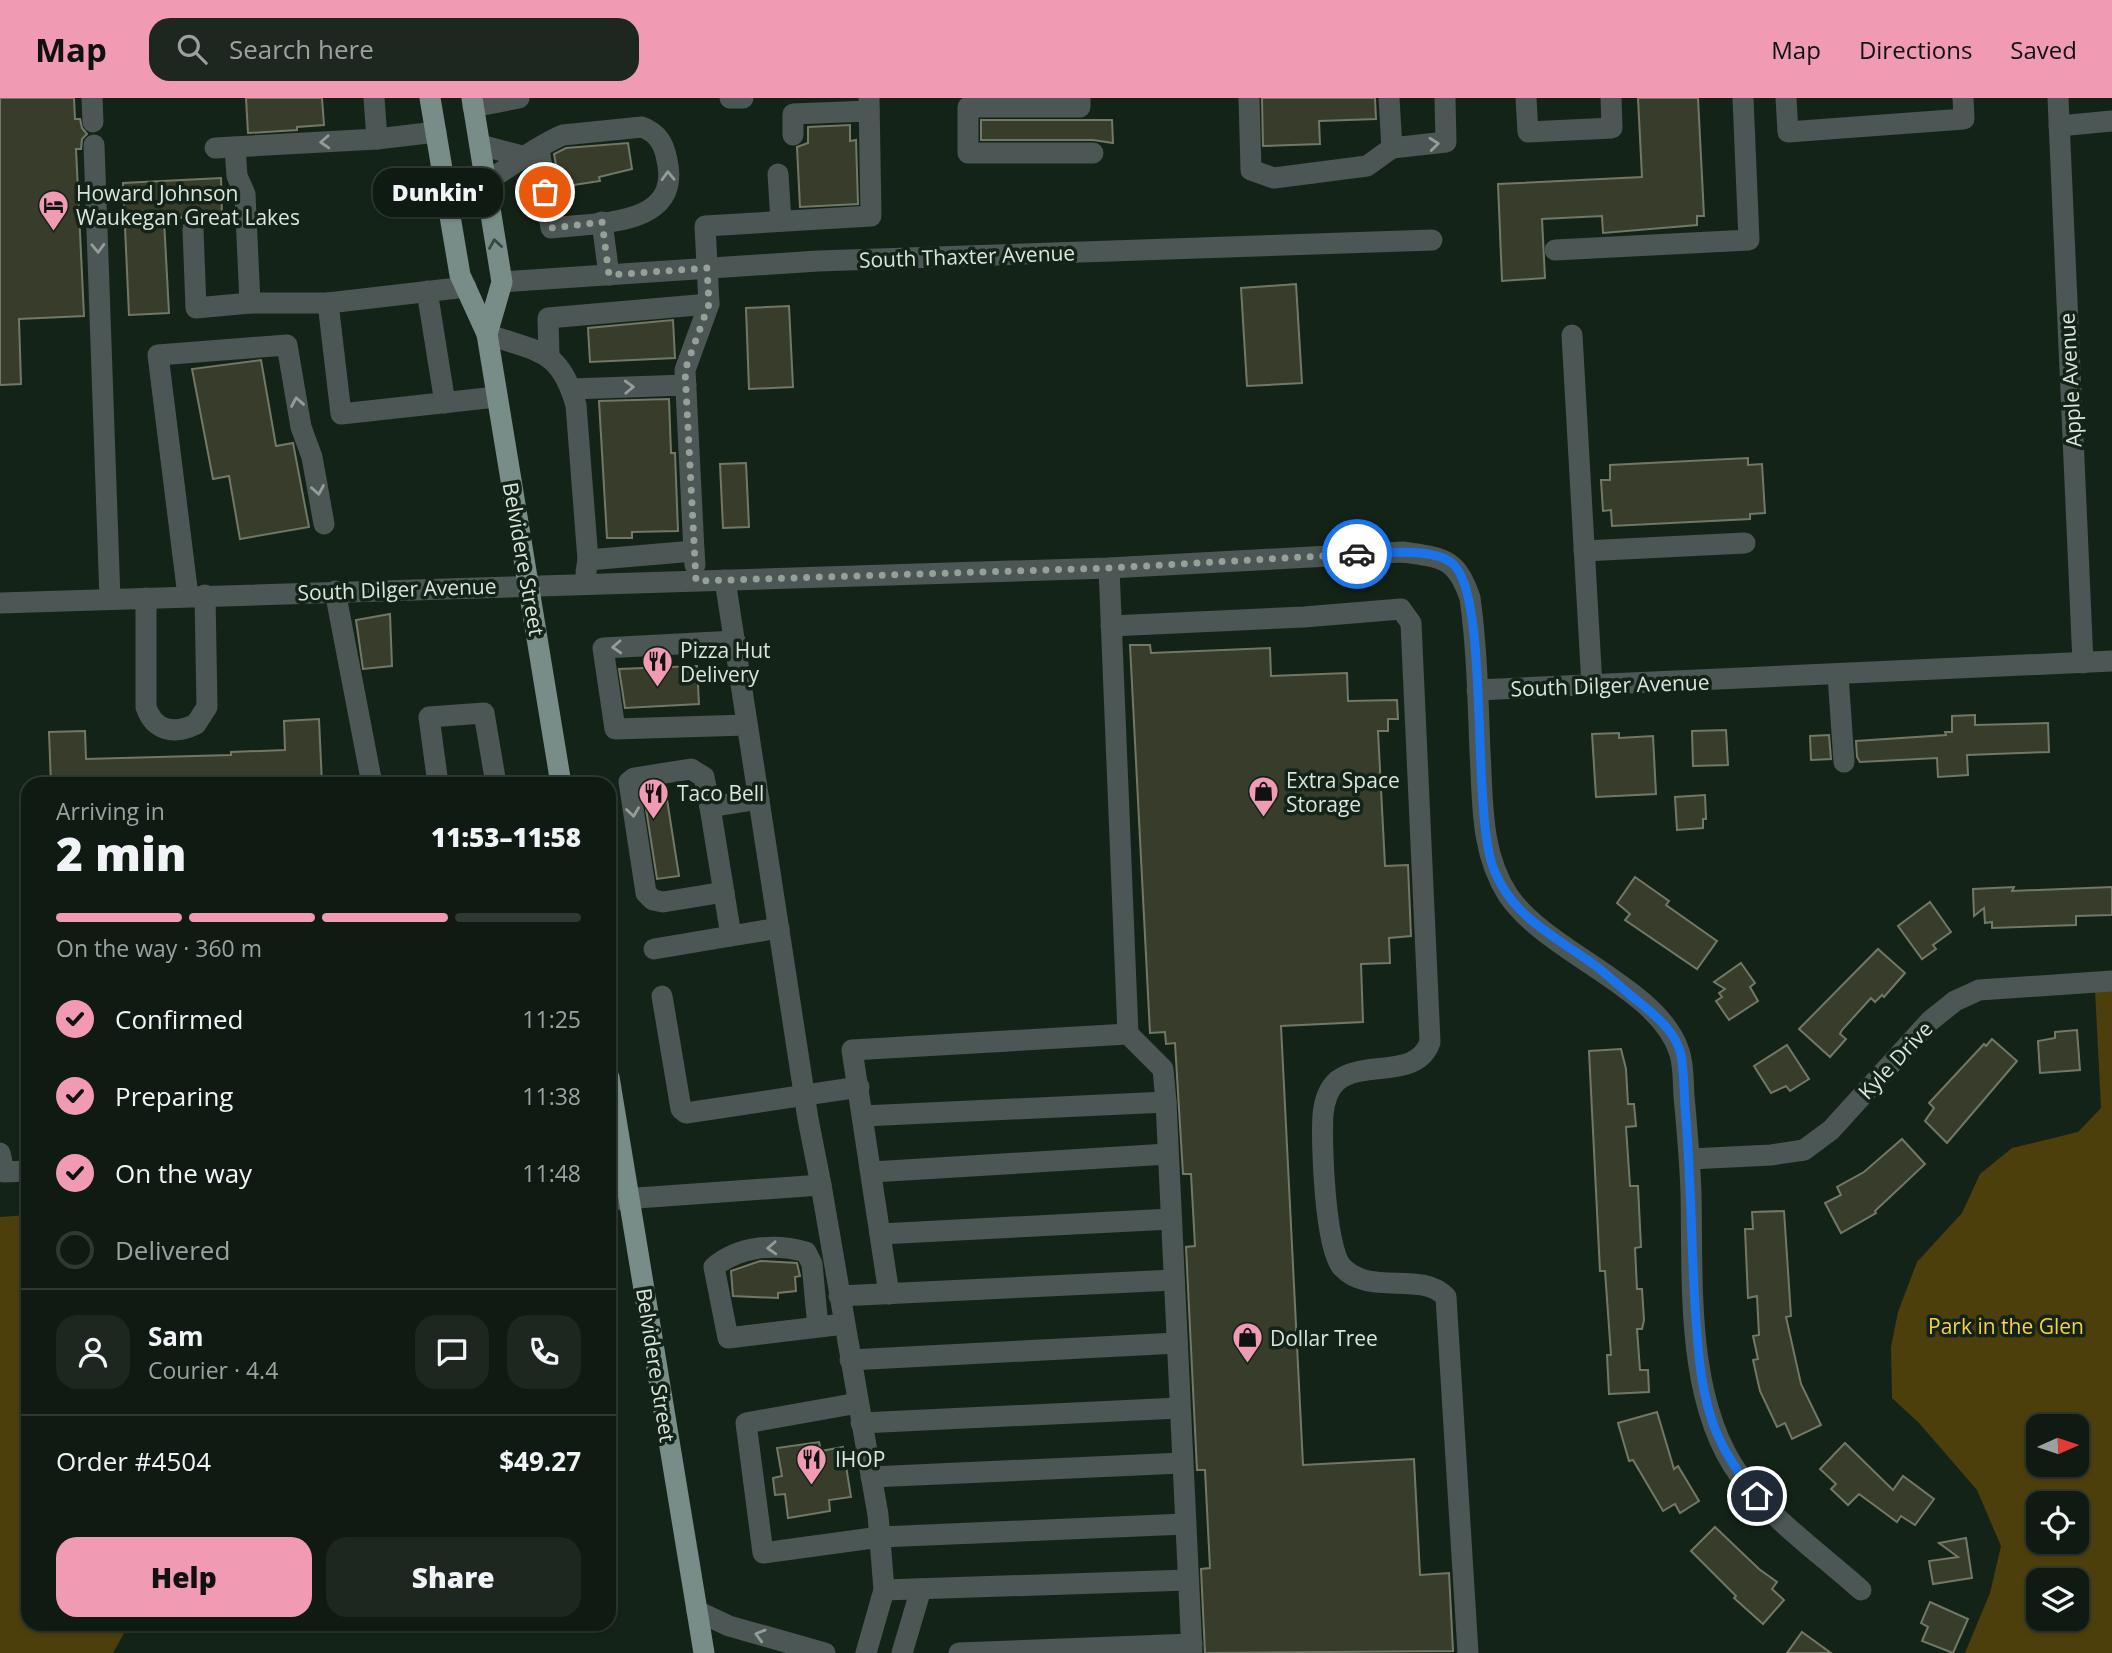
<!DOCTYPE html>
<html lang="en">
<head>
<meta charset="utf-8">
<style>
  :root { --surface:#0f1a12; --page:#1d2720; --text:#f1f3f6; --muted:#9ba19f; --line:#2f3832; --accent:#f19ab3 }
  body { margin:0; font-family:"Open Sans",sans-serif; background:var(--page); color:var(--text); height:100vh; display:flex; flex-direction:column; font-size:26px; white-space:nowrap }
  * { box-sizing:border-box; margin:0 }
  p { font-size:23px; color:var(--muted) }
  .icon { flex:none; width:38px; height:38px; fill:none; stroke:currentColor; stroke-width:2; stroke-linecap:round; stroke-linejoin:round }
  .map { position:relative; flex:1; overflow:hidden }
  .details { position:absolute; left:21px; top:679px; width:595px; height:854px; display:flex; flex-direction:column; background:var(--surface); border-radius:21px; box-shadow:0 2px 5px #0004,0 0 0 2px var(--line) }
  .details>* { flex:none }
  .needle { width:46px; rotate:87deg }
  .fabs { position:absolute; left:2026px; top:1316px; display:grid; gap:14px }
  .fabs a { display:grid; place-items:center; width:63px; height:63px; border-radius:14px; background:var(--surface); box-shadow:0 2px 5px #0004,0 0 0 2px var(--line); font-size:35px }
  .pin { position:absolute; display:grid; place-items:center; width:60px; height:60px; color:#fff; margin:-30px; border:4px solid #fff; border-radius:50%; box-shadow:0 2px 7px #0007 }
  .courier { position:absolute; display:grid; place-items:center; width:70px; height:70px; margin:-35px; border:5px solid #1a73e8; border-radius:50%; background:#fff; color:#222; box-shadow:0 2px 9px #0007 }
  .bubble { position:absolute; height:49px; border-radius:21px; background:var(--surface); box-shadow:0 2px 5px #0004,0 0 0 2px var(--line); font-size:23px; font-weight:800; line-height:49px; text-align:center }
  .head em { font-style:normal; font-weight:800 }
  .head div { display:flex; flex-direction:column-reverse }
  .head { display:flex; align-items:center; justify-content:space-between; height:119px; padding:0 35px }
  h1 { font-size:46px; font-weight:800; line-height:52px }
  .bar { display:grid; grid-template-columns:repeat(4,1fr); gap:10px 7px; align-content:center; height:84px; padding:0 35px }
  .bar i { height:9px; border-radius:5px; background:var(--line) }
  .bar .selected { background:var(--accent) }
  .bar p { grid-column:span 4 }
  .line { display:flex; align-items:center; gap:18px; padding:0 35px; border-top:2px solid var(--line) }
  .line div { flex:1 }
  .round { display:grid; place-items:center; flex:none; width:74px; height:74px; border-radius:21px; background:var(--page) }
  ol { padding:0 35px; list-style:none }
  li { display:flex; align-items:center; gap:21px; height:77px }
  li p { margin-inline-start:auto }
  li .icon { padding:7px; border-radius:50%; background:var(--accent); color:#111; stroke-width:4 }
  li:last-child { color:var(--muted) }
  li i { width:38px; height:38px; border:4px solid var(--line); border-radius:50% }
  .button { display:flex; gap:14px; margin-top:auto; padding:14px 35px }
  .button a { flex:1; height:80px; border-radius:21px; background:var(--accent); color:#111; font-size:28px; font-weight:800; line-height:80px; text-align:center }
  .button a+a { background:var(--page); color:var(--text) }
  header { display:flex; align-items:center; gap:42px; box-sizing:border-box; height:98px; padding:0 35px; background:var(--accent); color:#111 }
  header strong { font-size:33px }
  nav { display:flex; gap:38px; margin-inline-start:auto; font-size:24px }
  .search { width:490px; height:63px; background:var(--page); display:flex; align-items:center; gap:18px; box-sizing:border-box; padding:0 24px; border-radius:21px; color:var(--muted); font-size:26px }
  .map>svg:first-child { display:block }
  .green { fill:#4d3f0c; fill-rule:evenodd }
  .building { fill:#373c2b; stroke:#727865; stroke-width:2 }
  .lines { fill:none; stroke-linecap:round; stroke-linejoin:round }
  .minor { stroke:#4c5654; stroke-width:21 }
  .major { stroke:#788c88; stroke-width:21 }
  .oneway { stroke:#949d98 }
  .oneway2 { stroke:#37483f }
  .done { stroke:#95a098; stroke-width:7; stroke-dasharray:0 12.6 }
  .route { stroke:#1a73e8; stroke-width:9 }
  .labels { text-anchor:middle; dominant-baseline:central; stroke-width:7; stroke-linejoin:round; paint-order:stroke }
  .poi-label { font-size:21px; fill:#dbe4dd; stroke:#142318; text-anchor:start }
  .street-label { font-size:21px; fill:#dbe4dd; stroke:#142318 }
  .park-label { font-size:21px; fill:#fad041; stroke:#142318 }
</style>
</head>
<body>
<header>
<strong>Map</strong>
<div class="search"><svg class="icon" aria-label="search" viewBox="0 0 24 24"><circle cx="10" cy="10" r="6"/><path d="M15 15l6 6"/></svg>Search here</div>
<nav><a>Map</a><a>Directions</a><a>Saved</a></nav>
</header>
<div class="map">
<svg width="2112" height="1555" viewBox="0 0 2112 1555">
  <rect width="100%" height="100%" fill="#142318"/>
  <g class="green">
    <path d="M2095 891H2112V1555H1965L1990 1495 2001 1448 1977 1392 1919 1325 1892 1300 1891 1249 1898 1214 1917 1164 1962 1115 1980 1076 2012 1050 2078 1034 2101 1010ZM2039 1328H2077V1367H2039ZM2039 1405H2077V1444H2039ZM2039 1482H2077V1521H2039Z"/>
    <polygon points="28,1117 28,1526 129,1526 113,1555 0,1555 0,1119"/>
  </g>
  <g class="building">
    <polygon points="0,0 74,0 75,21 80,21 82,30 87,36 82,41 81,51 76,51 84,218 19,221 21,286 0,287"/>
    <polygon points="246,0 322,0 324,27 297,29 297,32 248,35"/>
    <polygon points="1262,0 1375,0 1376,21 1319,23 1320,46 1263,48"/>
    <polygon points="1638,0 1698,0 1704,118 1697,118 1697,127 1603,135 1602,118 1542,121 1545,180 1502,183 1498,86 1642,79"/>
    <polygon points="981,22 1112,22 1113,45 1093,42 981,42"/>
    <polygon points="850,27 850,43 856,42 858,106 800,109 797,49 808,45 808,29"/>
    <polygon points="628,45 632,71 599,79 600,83 560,89 554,56 566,50"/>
    <polygon points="221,80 222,120 192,118 164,122 169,215 129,217 123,85"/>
    <polygon points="1296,186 1302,285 1247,288 1241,190"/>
    <polygon points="789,208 793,289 749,291 746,210"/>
    <polygon points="673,222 675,260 590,264 588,230"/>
    <polygon points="261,262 276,348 293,345 309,429 240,441 229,378 213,381 192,271"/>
    <polygon points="669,301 671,355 675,355 678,433 632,434 632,440 607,440 599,303"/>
    <polygon points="1748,360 1748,367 1762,366 1765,415 1750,416 1750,421 1612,428 1611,412 1603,413 1601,382 1610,382 1610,367"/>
    <polygon points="746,365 749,429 723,430 720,366"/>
    <polygon points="390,516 392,568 363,571 356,522"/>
    <polygon points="1130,547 1150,547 1151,555 1270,550 1271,578 1347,575 1348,603 1397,602 1398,621 1388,621 1388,633 1378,633 1385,768 1408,767 1411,838 1389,840 1390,865 1361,866 1363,924 1281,928 1303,1367 1414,1361 1420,1477 1449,1475 1453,1553 1205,1555 1201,1471 1210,1470 1205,1372 1197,1372 1186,1149 1195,1148 1191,1076 1183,1076 1175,945 1166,946 1165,934 1150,935"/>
    <polygon points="697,568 699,606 625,610 619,571"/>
    <polygon points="1975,617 1975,627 2048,625 2049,654 1967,657 1968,677 1938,679 1937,660 1860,664 1857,659 1856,643 1946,637 1945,634 1952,634 1952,618"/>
    <polygon points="319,621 322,686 51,686 49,634 85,633 86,661 231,657 231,654 285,652 284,623"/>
    <polygon points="1726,632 1728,667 1693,668 1692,633"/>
    <polygon points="1619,635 1619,640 1653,638 1656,696 1596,699 1592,636"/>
    <polygon points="1829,637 1831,661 1811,662 1810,638"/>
    <polygon points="666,695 679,778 657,781 644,698"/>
    <polygon points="1705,697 1706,721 1703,721 1703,730 1677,732 1675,699"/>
    <polygon points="1635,779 1669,803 1666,807 1717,843 1697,871 1625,822 1630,816 1617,805"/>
    <polygon points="2014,789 2012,793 2112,789 2112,817 2076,818 2076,827 1992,830 1992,824 1985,825 1984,810 1974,818 1973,791"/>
    <polygon points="1930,804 1951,834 1933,847 1936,851 1922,861 1898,828"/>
    <polygon points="1878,851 1905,875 1884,899 1882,897 1875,904 1871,900 1842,932 1840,936 1846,941 1830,959 1799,931"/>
    <polygon points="1741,865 1755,885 1750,889 1758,903 1729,922 1716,903 1722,899 1719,895 1725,891 1714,884"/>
    <polygon points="2077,932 2080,972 2040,975 2038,943 2055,940 2055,934"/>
    <polygon points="1992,941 2017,963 1947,1045 1925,1023 1934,1010 1929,1005 1984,946 1986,948"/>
    <polygon points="1787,947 1809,981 1790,993 1786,988 1771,995 1754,968"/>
    <polygon points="1621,951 1626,971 1628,1006 1634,1006 1636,1028 1626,1029 1630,1088 1638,1088 1641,1149 1635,1150 1637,1191 1642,1191 1644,1222 1642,1231 1637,1231 1640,1272 1648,1272 1649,1294 1609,1296 1607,1257 1611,1257 1605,1173 1600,1173 1589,953"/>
    <polygon points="1902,1041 1925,1066 1875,1113 1876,1115 1841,1135 1825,1105 1841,1097 1837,1089 1864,1074"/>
    <polygon points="1784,1113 1791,1218 1786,1219 1801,1286 1821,1327 1792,1341 1785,1325 1777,1329 1760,1293 1753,1262 1758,1261 1753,1238 1759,1237 1757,1198 1748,1200 1745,1131 1753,1131 1752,1114"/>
    <polygon points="760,1163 797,1165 800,1178 795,1179 796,1193 778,1195 778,1200 733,1198 731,1173"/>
    <polygon points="1657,1314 1674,1371 1678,1368 1699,1403 1680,1415 1675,1406 1663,1413 1633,1362 1629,1363 1618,1325"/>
    <polygon points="819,1344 821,1353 843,1349 851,1399 829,1402 830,1413 788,1420 785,1396 775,1397 773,1380 782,1378 777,1350"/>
    <polygon points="1845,1345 1893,1392 1903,1378 1934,1401 1915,1427 1901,1418 1897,1424 1859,1396 1848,1407 1831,1391 1836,1386 1820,1371"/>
    <polygon points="1715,1429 1759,1471 1777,1484 1772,1491 1784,1502 1763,1526 1734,1500 1736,1498 1691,1453"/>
    <polygon points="1966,1440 1972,1480 1933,1486 1929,1463 1958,1459 1939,1445"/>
    <polygon points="1930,1504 1968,1521 1953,1555 1922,1543 1928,1529 1921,1525"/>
    <polygon points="1802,1534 1831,1555 1787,1555"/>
  </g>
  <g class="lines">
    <g class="minor">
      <polyline points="92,0 93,24"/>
      <polyline points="730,0 743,0"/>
      <polyline points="1080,0 1080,9 968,9 968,55 1093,55"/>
      <polyline points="1249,0 1251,72 1274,80 1367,68 1392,50"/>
      <polyline points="1389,0 1392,50 1446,44 1445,0"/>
      <polyline points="1526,0 1528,34 1612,30 1611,0"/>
      <polyline points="1786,0 1788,34 1964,21 1963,0"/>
      <polyline points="2058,0 2083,565"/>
      <polyline points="473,9 519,0"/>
      <polyline points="2059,28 2112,23"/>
      <polyline points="793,37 793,16 869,13"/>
      <polyline points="377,41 436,34"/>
      <polyline points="94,47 110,501"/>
      <polyline points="480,47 526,59"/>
      <polyline points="235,49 237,78 245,96 250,205 328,205 466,189"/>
      <polyline points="215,50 377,41 374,0"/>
      <polyline points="778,76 781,123"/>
      <path d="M485 84C511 69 536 48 563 37L642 29C658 35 664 46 667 62 682 130 597 124 551 130L539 50"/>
      <polyline points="418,95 446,92"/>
      <polyline points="602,124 609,177"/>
      <polyline points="193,131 196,210 250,205"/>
      <polyline points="1555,152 1749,142 1743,0"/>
      <polyline points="502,184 818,163 1432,142"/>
      <polyline points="427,193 445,305"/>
      <polyline points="328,205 341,316 496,299"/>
      <path d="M487 236C538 255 559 249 576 307L588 462"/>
      <polyline points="1572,237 1592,588"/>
      <polyline points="549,259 548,220 709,206"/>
      <polyline points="571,291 686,287"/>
      <polyline points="694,453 685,272 709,206 705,128 871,118 869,0"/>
      <polyline points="1584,453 1745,445"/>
      <polyline points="1109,470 1128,936 1163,971 1166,1004 1192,1555"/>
      <polyline points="586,474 588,462 694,453 695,467"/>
      <polyline points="335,493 372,686"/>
      <polyline points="188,498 158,257 287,247 301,329 312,359 324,426"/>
      <path d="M146 500V609C154 633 174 637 196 626L207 609 205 497"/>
      <path d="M0 505 1109 470 1403 454C1443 460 1456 459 1470 500 1477 550 1478 602 1480 654 1483 703 1480 754 1508 797 1546 854 1658 889 1679 953 1684 967 1683 984 1684 998 1687 1031 1690 1063 1691 1095 1693 1185 1685 1303 1740 1378 1772 1422 1821 1456 1861 1492"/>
      <path d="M1111 528 1304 519 1401 511 1411 525 1430 944C1417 982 1364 961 1337 983 1328 991 1324 1005 1323 1017 1321 1044 1325 1151 1342 1169 1370 1199 1421 1172 1446 1199L1468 1555"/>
      <polyline points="735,543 603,550 615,631 747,627"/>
      <polyline points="1838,577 1844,664"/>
      <polyline points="1477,592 2112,563"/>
      <polyline points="438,686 429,619 484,615 496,686"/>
      <polyline points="759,701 710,709 731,838 779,830"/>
      <polyline points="710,709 704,679 691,671 634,680 629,684 646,795 653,802 663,804 724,794"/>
      <polyline points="654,851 731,838"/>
      <polyline points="662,898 681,1011 686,1015 859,989"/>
      <polyline points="863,1018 1166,1004"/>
      <polyline points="0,1055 4,1074 28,1073"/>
      <polyline points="1690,1061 1771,1057 1804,1052 1831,1032 1930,923 1955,903 1979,892 2112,883"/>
      <polyline points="872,1074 1168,1056"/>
      <polyline points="821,1087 878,1417 884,1492 866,1555"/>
      <polyline points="609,1102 821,1087 808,1021 725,482"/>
      <polyline points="880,1136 1171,1121"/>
      <polyline points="889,1196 852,952 1128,936"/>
      <polyline points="839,1198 1174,1182"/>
      <path d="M818 1229 812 1166 806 1154C775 1145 739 1148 714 1169L728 1240 844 1226"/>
      <polyline points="850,1262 1177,1245"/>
      <polyline points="858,1305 746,1325 763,1455 880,1439 1185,1426"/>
      <polyline points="861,1325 1179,1310"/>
      <polyline points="871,1379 1182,1365"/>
      <polyline points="884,1492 1188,1482"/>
      <polyline points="697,1513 729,1528 825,1555"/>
      <polyline points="902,1555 921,1491"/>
      <polyline points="959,1555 1192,1546"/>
    </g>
    <g class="major">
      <polyline points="430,0 460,177 487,236 561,686"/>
      <polyline points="472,0 502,184 487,236"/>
      <polyline points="609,979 704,1555"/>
    </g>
  </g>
  <defs><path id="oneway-chevron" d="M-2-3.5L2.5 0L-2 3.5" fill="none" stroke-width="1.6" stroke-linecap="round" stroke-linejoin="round" transform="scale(1.75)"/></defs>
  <g class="oneway">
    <use href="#oneway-chevron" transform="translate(325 44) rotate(177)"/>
    <use href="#oneway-chevron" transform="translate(1434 46) rotate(-6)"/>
    <use href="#oneway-chevron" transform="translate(668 78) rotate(-92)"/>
    <use href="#oneway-chevron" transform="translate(98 150) rotate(88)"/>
    <use href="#oneway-chevron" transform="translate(629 289) rotate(-2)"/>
    <use href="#oneway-chevron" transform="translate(297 304) rotate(-100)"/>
    <use href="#oneway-chevron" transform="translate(318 392) rotate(80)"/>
    <use href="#oneway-chevron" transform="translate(617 549) rotate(177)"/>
    <use href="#oneway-chevron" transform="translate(633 714) rotate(82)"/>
    <use href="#oneway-chevron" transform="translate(772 1150) rotate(177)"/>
    <use href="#oneway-chevron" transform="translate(760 1537) rotate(-164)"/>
  </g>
  <use class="oneway2" href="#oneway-chevron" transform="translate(495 146) rotate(-99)"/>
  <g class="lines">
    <polyline class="done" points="545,94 551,130 602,124 609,177 707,170 709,206 685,272 696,483 1109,470 1357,456"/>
    <path class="route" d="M1357 456C1382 455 1432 449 1452 465 1491 497 1470 711 1494 772 1513 820 1558 840 1596 868 1611 880 1625 893 1640 905 1657 919 1676 934 1681 957 1684 974 1684 992 1685 1009 1691 1075 1691 1141 1695 1208 1698 1252 1700 1295 1717 1336 1727 1359 1741 1379 1757 1398"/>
  </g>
  <defs>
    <symbol id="hotel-pin" viewBox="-11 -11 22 30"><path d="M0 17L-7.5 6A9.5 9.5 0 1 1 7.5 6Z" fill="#f19ab3" stroke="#142318"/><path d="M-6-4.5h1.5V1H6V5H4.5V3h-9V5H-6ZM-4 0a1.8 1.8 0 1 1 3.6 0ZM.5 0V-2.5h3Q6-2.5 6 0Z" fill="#111"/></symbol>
    <symbol id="restaurant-pin" viewBox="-11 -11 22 30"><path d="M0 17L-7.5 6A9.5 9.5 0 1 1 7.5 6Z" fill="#f19ab3" stroke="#142318"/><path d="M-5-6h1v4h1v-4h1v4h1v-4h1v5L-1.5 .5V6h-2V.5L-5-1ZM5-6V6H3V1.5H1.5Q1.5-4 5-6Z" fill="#111"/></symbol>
    <symbol id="shop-pin" viewBox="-11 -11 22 30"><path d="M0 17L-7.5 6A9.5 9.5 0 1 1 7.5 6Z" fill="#f19ab3" stroke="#142318"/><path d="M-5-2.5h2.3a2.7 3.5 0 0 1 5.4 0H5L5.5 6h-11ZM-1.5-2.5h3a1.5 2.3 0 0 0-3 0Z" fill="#111"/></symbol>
  </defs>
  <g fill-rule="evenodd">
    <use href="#hotel-pin" x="36" y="90" width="35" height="47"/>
    <use href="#restaurant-pin" x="640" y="546" width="35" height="47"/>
    <use href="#shop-pin" x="1246" y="676" width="35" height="47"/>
    <use href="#restaurant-pin" x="636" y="678" width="35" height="47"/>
    <use href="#shop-pin" x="1230" y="1222" width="35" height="47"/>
    <use href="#restaurant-pin" x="794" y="1344" width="35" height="47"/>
  </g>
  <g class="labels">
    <g class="poi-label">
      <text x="76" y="95">Howard Johnson<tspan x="76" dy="24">Waukegan Great Lakes</tspan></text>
      <text x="680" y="552">Pizza Hut<tspan x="680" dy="24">Delivery</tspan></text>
      <text x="1286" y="682">Extra Space<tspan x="1286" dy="24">Storage</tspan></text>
      <text x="677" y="695">Taco Bell</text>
      <text x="1270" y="1240">Dollar Tree</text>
      <text x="835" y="1361">IHOP</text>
    </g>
    <g class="street-label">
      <text transform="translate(967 158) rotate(-2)">South Thaxter Avenue</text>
      <text transform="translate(2070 282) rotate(-93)">Apple Avenue</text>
      <text transform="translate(524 461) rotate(80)">Belvidere Street</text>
      <text transform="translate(397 491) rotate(-2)">South Dilger Avenue</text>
      <text transform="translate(1610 587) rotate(-2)">South Dilger Avenue</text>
      <text transform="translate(1895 962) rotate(-47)">Kyle Drive</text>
      <text transform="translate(656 1267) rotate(81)">Belvidere Street</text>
    </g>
    <g class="park-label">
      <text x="2006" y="1228">Park in the Glen</text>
    </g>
  </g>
</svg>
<div class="fabs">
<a><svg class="needle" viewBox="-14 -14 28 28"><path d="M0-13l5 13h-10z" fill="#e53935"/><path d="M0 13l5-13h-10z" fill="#9ba19f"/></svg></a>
<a><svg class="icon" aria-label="locate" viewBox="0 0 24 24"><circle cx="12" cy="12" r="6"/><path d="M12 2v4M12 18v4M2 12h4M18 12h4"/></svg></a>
<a><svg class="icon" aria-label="layers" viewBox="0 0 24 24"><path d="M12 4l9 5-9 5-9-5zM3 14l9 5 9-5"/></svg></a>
</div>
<div class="pin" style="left:545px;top:94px;background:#ea580c"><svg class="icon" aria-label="bag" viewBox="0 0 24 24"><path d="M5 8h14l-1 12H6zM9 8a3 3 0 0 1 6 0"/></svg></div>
<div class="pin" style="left:1757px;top:1398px;background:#1f2937"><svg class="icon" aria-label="home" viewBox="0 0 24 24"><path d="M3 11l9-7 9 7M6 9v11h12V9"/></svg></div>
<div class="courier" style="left:1357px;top:456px"><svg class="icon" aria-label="car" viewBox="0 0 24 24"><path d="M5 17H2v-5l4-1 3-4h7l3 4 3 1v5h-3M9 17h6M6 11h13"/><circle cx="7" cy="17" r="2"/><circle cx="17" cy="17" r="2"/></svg></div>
<div class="bubble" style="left:373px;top:70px;width:130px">Dunkin'</div>
<section class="details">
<div class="head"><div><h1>2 min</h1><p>Arriving in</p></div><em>11:53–11:58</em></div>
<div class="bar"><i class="selected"></i><i class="selected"></i><i class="selected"></i><i></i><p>On the way · 360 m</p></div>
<ol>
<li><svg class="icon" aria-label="check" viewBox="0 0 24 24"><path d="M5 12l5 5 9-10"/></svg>Confirmed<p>11:25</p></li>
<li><svg class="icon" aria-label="check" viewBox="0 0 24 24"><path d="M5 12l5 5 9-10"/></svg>Preparing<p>11:38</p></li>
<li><svg class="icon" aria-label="check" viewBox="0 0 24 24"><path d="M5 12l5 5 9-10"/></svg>On the way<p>11:48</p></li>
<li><i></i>Delivered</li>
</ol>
<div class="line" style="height:126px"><a class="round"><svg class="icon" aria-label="person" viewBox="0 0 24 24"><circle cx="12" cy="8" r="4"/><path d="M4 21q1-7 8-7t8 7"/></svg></a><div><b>Sam</b><p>Courier · 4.4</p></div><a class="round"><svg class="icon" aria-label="chat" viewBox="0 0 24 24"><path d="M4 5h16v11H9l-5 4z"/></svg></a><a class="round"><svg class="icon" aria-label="phone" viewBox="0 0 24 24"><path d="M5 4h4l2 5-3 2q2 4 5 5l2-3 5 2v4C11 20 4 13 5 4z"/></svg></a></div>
<div class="line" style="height:91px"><div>Order #4504</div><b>$49.27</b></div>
<div class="button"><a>Help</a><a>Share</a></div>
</section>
</div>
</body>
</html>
